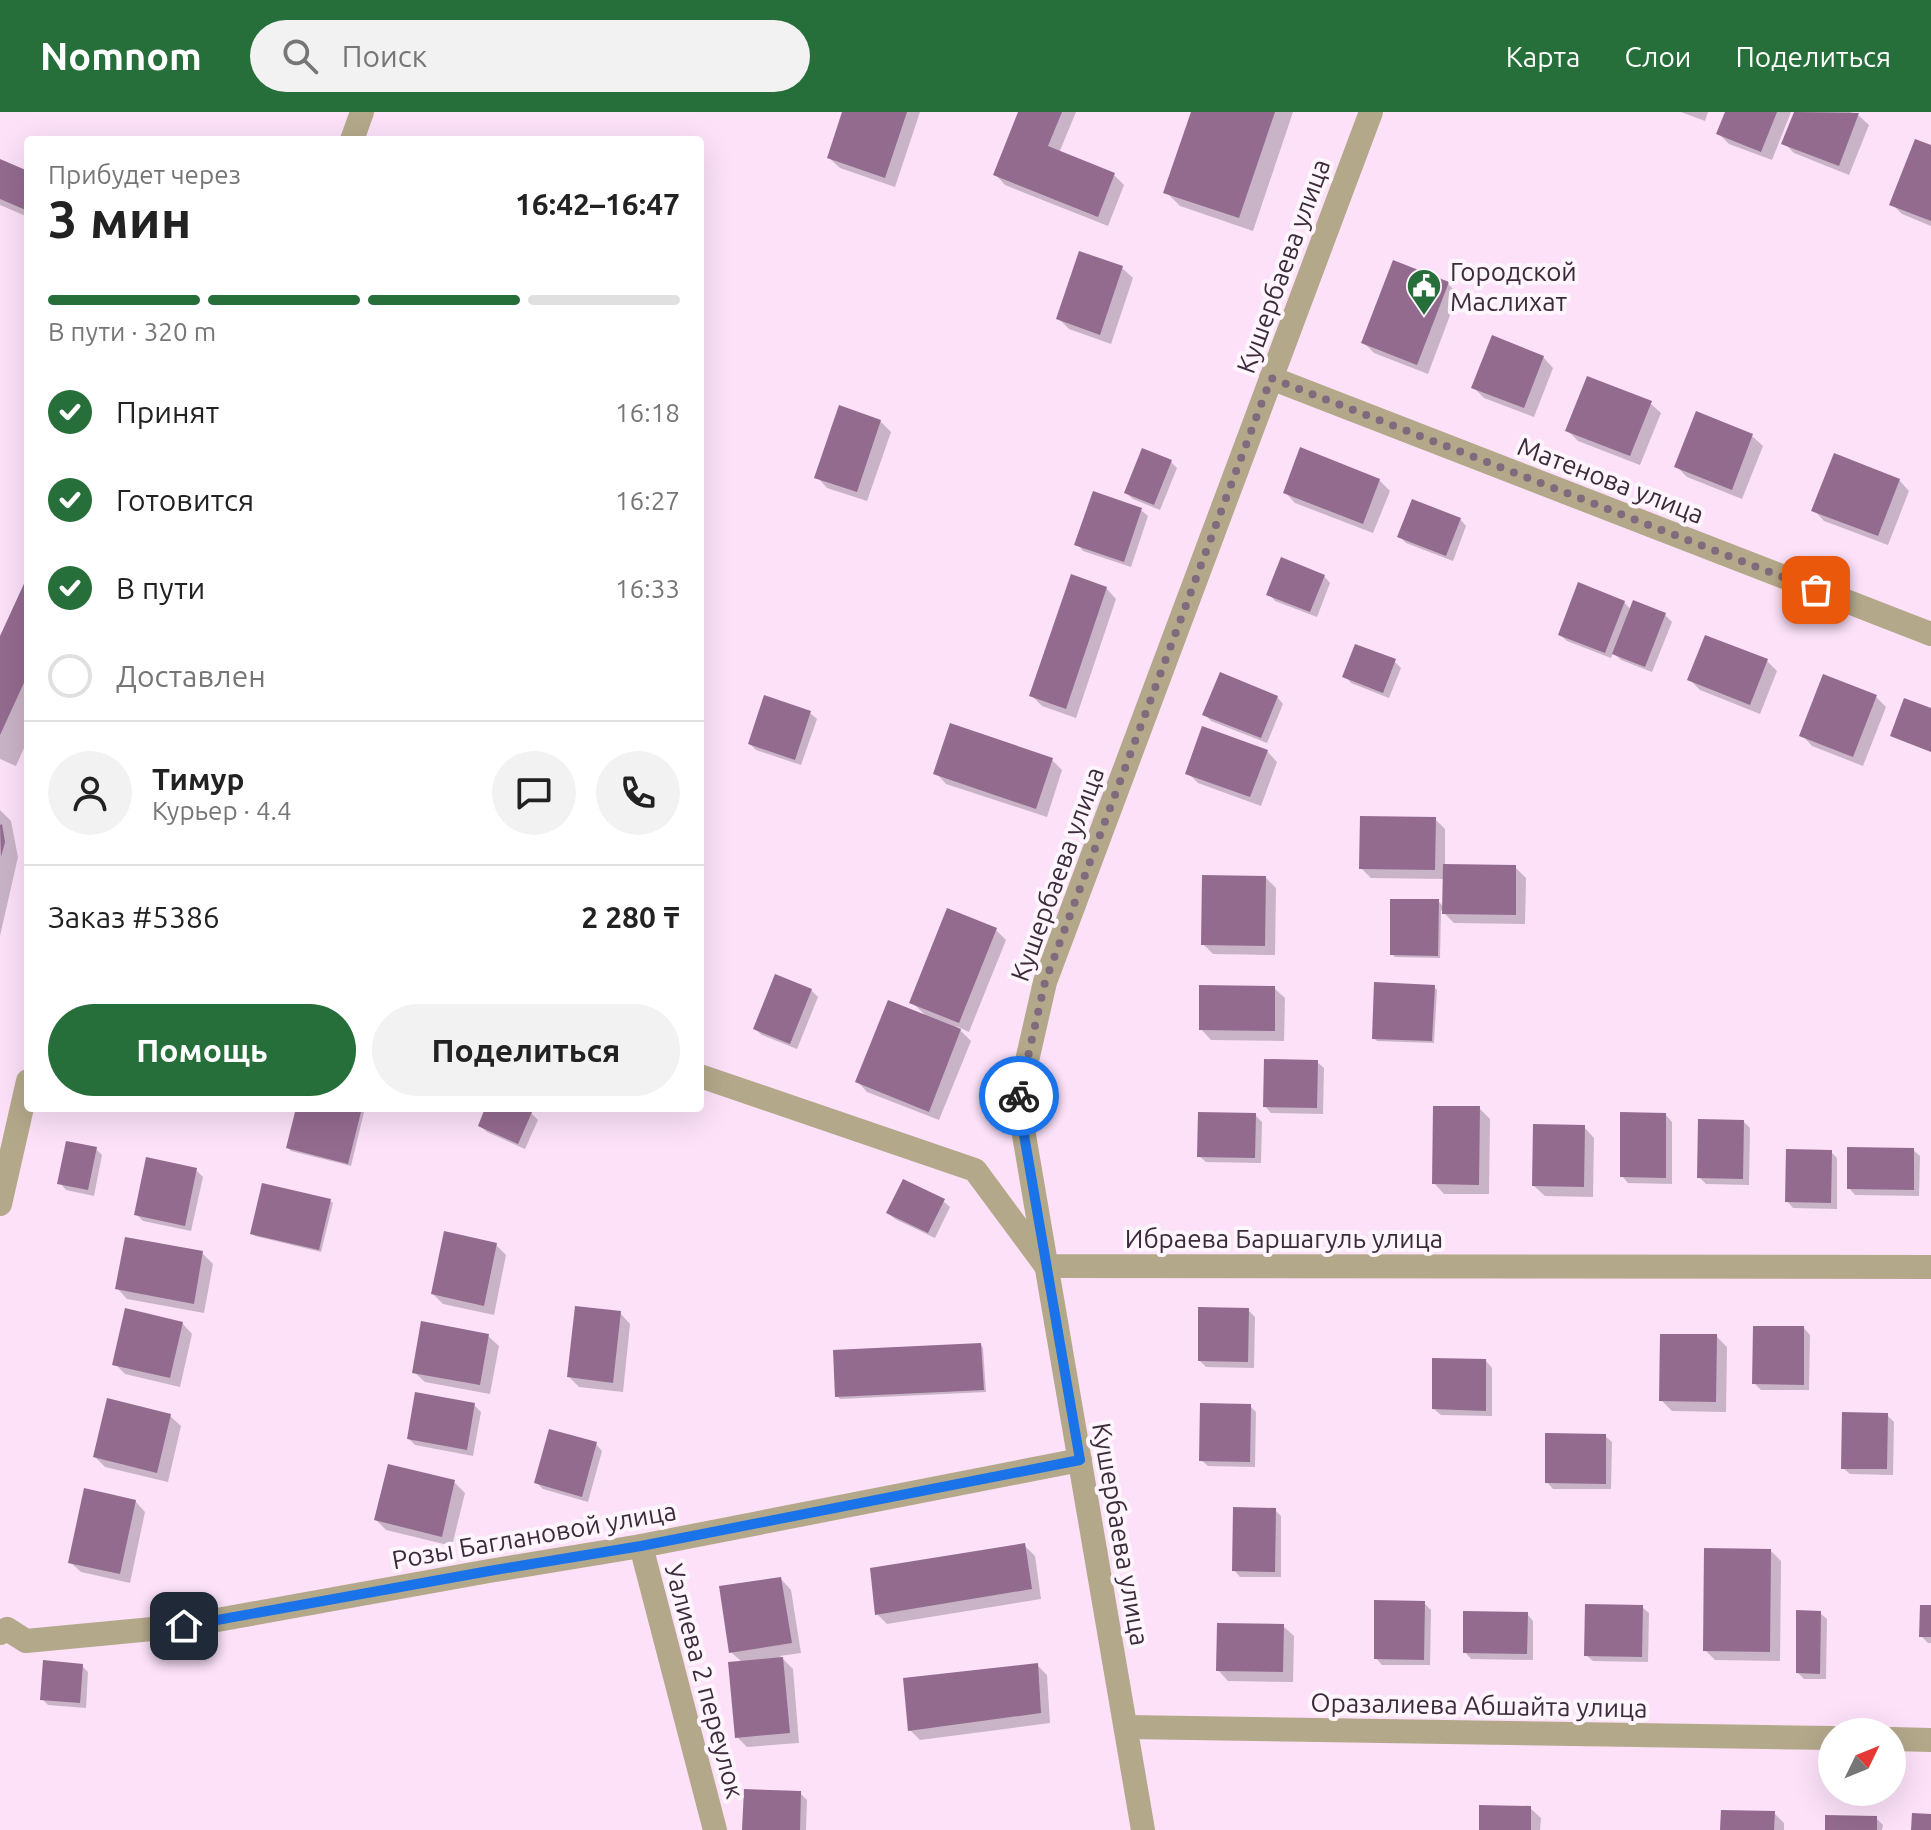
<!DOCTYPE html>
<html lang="ru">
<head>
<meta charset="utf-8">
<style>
  :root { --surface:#fff; --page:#f2f2f2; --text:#222; --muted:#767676; --line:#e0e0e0; --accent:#266e3a }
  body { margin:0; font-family:Ubuntu,sans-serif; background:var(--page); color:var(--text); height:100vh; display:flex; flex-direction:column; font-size:30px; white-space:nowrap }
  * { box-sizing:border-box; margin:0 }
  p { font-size:26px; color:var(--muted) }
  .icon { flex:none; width:44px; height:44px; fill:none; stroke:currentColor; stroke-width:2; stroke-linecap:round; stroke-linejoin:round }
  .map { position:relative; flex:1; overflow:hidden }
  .side { position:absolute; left:24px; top:24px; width:680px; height:976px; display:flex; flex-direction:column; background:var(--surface); border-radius:8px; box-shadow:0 8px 32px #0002 }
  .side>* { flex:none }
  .needle { width:52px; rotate:47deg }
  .buttons { position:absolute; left:1818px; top:1606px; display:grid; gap:16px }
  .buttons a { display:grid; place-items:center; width:88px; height:88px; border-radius:50%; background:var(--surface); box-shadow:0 8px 32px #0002; font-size:40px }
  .pin { position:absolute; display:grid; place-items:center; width:68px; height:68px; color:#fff; margin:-34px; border-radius:16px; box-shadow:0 4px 12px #0006 }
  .courier { position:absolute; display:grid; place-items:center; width:80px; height:80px; margin:-40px; border:6px solid #1a73e8; border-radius:50%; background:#fff; color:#222; box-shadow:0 2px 10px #0007 }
  .overview em { font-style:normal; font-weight:700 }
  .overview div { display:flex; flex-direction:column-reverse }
  .overview { display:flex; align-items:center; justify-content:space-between; height:136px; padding:0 24px }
  h1 { font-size:52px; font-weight:700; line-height:60px }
  .bar { display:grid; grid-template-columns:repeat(4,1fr); gap:12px 8px; align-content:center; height:96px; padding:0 24px }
  .bar i { height:10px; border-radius:6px; background:var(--line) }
  .bar .selected { background:var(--accent) }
  .bar p { grid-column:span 4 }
  .line { display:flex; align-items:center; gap:20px; padding:0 24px; border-top:2px solid var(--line) }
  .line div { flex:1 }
  .round { display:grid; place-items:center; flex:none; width:84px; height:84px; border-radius:42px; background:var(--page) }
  ol { padding:0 24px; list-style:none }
  li { display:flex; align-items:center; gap:24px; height:88px }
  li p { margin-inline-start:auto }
  li .icon { padding:8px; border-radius:50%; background:var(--accent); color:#fff; stroke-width:4 }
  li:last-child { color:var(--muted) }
  li i { width:44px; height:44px; border:4px solid var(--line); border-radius:50% }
  .primary-button { display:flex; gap:16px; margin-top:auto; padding:16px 24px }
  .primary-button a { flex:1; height:92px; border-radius:48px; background:var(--accent); color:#fff; font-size:32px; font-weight:700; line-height:92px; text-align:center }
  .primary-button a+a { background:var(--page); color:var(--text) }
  header { display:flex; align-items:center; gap:48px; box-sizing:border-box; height:112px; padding:0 40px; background:var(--accent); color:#fff }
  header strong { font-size:38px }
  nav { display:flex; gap:44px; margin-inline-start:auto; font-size:28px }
  .search { width:560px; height:72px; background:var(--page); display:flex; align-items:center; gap:20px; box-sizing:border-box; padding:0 28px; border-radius:44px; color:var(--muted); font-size:30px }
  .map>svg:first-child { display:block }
  .shadow { fill:#0003 }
  .building { fill:#936b8f }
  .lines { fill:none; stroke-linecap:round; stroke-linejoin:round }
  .minor { stroke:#b3a88a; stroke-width:24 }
  .done { stroke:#7f6b7d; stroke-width:8; stroke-dasharray:0 14.4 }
  .route { stroke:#1a73e8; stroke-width:10 }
  .labels { text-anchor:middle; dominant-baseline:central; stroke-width:8; stroke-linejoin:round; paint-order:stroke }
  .street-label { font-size:26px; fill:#3c2b3a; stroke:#fef5fd }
  .poi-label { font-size:26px; fill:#3c2b3a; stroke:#fef5fd; text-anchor:start }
</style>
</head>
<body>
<header>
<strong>Nomnom</strong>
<div class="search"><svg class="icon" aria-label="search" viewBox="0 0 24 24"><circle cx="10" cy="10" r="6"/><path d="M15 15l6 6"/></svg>Поиск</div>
<nav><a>Карта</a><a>Слои</a><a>Поделиться</a></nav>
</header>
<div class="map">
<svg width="1931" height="1718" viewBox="0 0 1931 1718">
  <rect width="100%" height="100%" fill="#fce1f9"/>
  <g class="shadow">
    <polygon points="844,0 920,0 895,75 840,56 829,46"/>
    <polygon points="1020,0 1076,0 1059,41 1114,63 1124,73 1108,114 1005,73 995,62"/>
    <polygon points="1193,0 1293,0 1253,119 1180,94 1166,80"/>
    <polygon points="1681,0 1708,0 1705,9"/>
    <polygon points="1727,0 1791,0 1772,48 1729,32 1718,21"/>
    <polygon points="1796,0 1850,0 1858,3 1869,13 1849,63 1794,41 1784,31"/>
    <polygon points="1931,35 1931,114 1902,102 1892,92"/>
    <polygon points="0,49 28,62 28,105 0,93"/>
    <polygon points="1081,142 1122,156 1133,166 1111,232 1069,217 1059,207"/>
    <polygon points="1448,172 1458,182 1428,262 1374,241 1364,231"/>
    <polygon points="1543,245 1553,256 1534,305 1484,286 1474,276"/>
    <polygon points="1650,291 1661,301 1640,353 1578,329 1568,319"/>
    <polygon points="880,309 891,320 867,389 827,376 817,365"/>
    <polygon points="1752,324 1763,334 1742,387 1687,365 1677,355"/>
    <polygon points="1171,350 1177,356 1160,398 1133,387 1126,381"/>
    <polygon points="1379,368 1390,379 1373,421 1295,391 1285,380"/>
    <polygon points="1899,368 1909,379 1888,433 1824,409 1814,398"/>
    <polygon points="1141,398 1148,404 1131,455 1083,439 1077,432"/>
    <polygon points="1460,407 1466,414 1453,449 1406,431 1400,425"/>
    <polygon points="1324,464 1330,471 1317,505 1275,489 1269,482"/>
    <polygon points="28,468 28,627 16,654 0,647 0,529"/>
    <polygon points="1106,476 1116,487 1076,606 1042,594 1032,584"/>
    <polygon points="1624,490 1631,498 1634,491 1665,503 1672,510 1652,560 1621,548 1613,541 1611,546 1567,529 1560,523"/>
    <polygon points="1394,549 1401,556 1389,586 1351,571 1345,564"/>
    <polygon points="1767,549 1777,559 1760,602 1700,578 1690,568"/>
    <polygon points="1277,585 1283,592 1267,631 1211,609 1205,603"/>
    <polygon points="1876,585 1886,595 1863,654 1812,634 1802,623"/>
    <polygon points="810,601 817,607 801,653 756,638 750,632"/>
    <polygon points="1267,639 1277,650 1261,694 1198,671 1188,661"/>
    <polygon points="1052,648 1062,658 1047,705 946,672 936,661"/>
    <polygon points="0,698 11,709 18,745 0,824"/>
    <polygon points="1435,707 1445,717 1445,754 1515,755 1526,766 1525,812 1454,811 1441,798 1440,846 1395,845 1392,842 1438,789 1444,795 1444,767 1371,766 1361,756"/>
    <polygon points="1266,766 1276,776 1275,843 1213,842 1203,832"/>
    <polygon points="996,818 1006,828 969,920 956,914 971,929 939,1008 867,980 857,969 927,905 912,890"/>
    <polygon points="1434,875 1437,878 1434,931 1377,929 1374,926"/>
    <polygon points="1274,876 1285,886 1284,929 1211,928 1201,917"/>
    <polygon points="811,878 818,885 797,937 762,923 755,917"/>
    <polygon points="1317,950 1324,956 1323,1002 1271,1001 1265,994"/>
    <polygon points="298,996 365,996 351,1054 291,1039 288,1036"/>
    <polygon points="488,996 519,996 531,1001 538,1008 525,1037 487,1020 480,1014"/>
    <polygon points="1479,996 1490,1007 1489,1082 1444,1082 1434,1071"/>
    <polygon points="1255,1003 1262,1010 1261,1051 1206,1050 1199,1044"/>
    <polygon points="1666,1003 1672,1010 1672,1072 1628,1071 1622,1064"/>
    <polygon points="1744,1010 1750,1016 1749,1073 1706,1072 1699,1065"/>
    <polygon points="1584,1015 1594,1026 1593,1085 1545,1084 1534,1074"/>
    <polygon points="96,1037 102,1043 94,1084 66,1078 60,1071"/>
    <polygon points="1913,1038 1920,1044 1919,1084 1855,1083 1849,1076"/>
    <polygon points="1831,1040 1837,1046 1837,1097 1793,1096 1787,1089"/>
    <polygon points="196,1058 203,1065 191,1119 143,1109 136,1102"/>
    <polygon points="330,1089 333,1091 321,1140 255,1124 253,1121"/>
    <polygon points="943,1089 950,1095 935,1126 895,1107 888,1101"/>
    <polygon points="496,1133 506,1143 494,1203 443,1192 433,1182"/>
    <polygon points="202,1141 213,1152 204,1201 127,1187 117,1176"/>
    <polygon points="1248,1198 1255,1205 1254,1256 1206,1255 1200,1249"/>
    <polygon points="620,1201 630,1212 623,1280 579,1275 569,1265"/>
    <polygon points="182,1211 192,1222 180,1275 125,1262 115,1252"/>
    <polygon points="1804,1216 1810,1223 1809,1278 1761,1278 1754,1271"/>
    <polygon points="488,1224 499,1234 490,1282 425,1270 414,1260"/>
    <polygon points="1716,1224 1727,1235 1726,1300 1672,1299 1661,1288"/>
    <polygon points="981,1233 983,1236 986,1280 840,1287 837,1284"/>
    <polygon points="1486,1249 1492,1256 1492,1304 1441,1303 1434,1297"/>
    <polygon points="474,1293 481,1300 473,1344 415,1333 409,1327"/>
    <polygon points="1250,1294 1256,1300 1255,1355 1208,1354 1201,1348"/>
    <polygon points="1887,1303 1894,1310 1893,1363 1850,1362 1843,1356"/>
    <polygon points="170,1304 181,1314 168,1370 105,1355 95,1345"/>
    <polygon points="1605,1324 1612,1330 1611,1377 1553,1377 1547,1370"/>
    <polygon points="596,1332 602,1339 588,1390 543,1377 536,1370"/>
    <polygon points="454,1370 465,1381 452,1434 386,1418 376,1408"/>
    <polygon points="135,1389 145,1400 130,1471 81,1460 70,1450"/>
    <polygon points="1275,1398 1281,1404 1281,1465 1240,1465 1234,1458"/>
    <polygon points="1024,1433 1035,1444 1041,1487 887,1512 877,1502"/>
    <polygon points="1771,1439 1781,1449 1780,1549 1715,1548 1705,1538"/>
    <polygon points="781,1467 791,1478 801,1541 780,1544 793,1557 799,1631 747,1635 737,1625 742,1550 731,1540"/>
    <polygon points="1424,1491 1431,1498 1430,1553 1382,1553 1376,1546"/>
    <polygon points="1642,1495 1649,1501 1648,1550 1593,1549 1586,1543"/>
    <polygon points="1931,1495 1931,1531 1928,1531 1921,1524"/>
    <polygon points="1820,1501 1827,1507 1826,1567 1804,1567 1798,1561"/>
    <polygon points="1527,1502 1533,1509 1533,1548 1471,1547 1465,1540"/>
    <polygon points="1283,1514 1294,1524 1293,1570 1228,1569 1218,1558"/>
    <polygon points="1037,1553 1047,1563 1050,1611 920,1628 910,1618"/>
    <polygon points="82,1554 88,1560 86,1596 48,1593 42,1587"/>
    <polygon points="800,1681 807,1688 806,1718 744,1718"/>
    <polygon points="1530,1696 1541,1706 1540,1718 1481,1718"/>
    <polygon points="1774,1701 1784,1711 1784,1718 1722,1718"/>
    <polygon points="1876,1706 1883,1713 1882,1718 1827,1718"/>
  </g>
  <g class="building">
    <polygon points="842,0 907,0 885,66 827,46"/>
    <polygon points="1018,0 1062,0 1048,34 1115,61 1098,105 993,63"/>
    <polygon points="1191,0 1275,0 1239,106 1163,81"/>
    <polygon points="1725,0 1777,0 1761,40 1716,22"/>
    <polygon points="1794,0 1859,1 1839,54 1781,32"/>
    <polygon points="1915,27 1931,33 1931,109 1889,93"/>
    <polygon points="0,47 28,59 28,99 0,87"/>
    <polygon points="1079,139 1123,154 1100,223 1056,207"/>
    <polygon points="1393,148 1449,170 1417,253 1361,231"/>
    <polygon points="1492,223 1544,244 1524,296 1471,276"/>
    <polygon points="1587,264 1652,289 1630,344 1565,319"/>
    <polygon points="839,293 881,308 857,380 814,366"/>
    <polygon points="1696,299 1753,322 1732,378 1674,355"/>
    <polygon points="1300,335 1380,367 1363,412 1283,381"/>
    <polygon points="1142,336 1172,348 1154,393 1124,381"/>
    <polygon points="1834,341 1900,367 1878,424 1811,399"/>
    <polygon points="1093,379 1142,396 1124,450 1074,433"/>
    <polygon points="1412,387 1461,406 1446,444 1397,425"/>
    <polygon points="1281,445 1325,463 1310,500 1266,483"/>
    <polygon points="1071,462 1107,475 1066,597 1029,584"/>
    <polygon points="28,463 28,562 0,623 0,524"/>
    <polygon points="1578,470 1625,489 1605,541 1558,523"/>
    <polygon points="1633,488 1666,501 1645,555 1612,542"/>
    <polygon points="1705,523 1768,547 1750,593 1687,568"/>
    <polygon points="1355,532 1396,547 1383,581 1342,565"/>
    <polygon points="1220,560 1278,584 1261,626 1202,603"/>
    <polygon points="1823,562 1877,583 1853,645 1799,624"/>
    <polygon points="764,583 811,599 795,648 748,632"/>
    <polygon points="1904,586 1931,596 1931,640 1890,624"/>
    <polygon points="950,611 1053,646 1036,697 933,662"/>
    <polygon points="1202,614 1268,638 1250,685 1185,662"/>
    <polygon points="1360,704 1436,705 1435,758 1359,757"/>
    <polygon points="2,712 5,730 1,745 0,713"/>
    <polygon points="1443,752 1516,753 1516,803 1442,802"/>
    <polygon points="1202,763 1266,764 1265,834 1201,833"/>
    <polygon points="1390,787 1439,787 1438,844 1390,843"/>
    <polygon points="947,796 997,816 959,911 909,891"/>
    <polygon points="775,862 812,877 790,932 753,917"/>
    <polygon points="1374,870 1435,873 1432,929 1372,927"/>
    <polygon points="1199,873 1275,874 1275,919 1199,918"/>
    <polygon points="888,888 961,917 929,1000 855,970"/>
    <polygon points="1264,947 1318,948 1317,996 1263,995"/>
    <polygon points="1433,994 1480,994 1479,1073 1432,1072"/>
    <polygon points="296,996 362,996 348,1052 286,1036"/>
    <polygon points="485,996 524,996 532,1000 518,1032 478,1014"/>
    <polygon points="1198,1000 1256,1001 1255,1046 1197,1045"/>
    <polygon points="1620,1000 1666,1001 1666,1066 1620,1065"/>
    <polygon points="1698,1007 1744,1008 1743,1067 1697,1066"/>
    <polygon points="1533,1012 1585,1013 1584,1075 1532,1074"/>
    <polygon points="66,1029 97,1035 88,1078 57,1072"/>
    <polygon points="1847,1035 1914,1036 1914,1078 1847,1077"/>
    <polygon points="1786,1037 1832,1038 1831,1091 1785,1090"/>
    <polygon points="146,1045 197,1056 185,1114 134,1103"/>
    <polygon points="903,1067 945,1087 928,1121 886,1101"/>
    <polygon points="262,1071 331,1087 319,1138 250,1122"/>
    <polygon points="444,1119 497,1131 484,1194 431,1182"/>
    <polygon points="125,1125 203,1139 194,1192 115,1177"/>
    <polygon points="575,1194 621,1199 613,1271 567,1265"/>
    <polygon points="1198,1195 1249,1196 1248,1250 1198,1249"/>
    <polygon points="125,1196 183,1210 170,1266 112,1253"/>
    <polygon points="421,1209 489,1222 480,1273 412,1261"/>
    <polygon points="1753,1214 1804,1214 1804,1273 1752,1272"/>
    <polygon points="1660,1222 1717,1222 1716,1290 1659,1289"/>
    <polygon points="981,1231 984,1278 835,1285 833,1238"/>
    <polygon points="1432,1246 1486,1247 1486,1299 1432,1297"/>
    <polygon points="415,1280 475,1291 467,1338 407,1327"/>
    <polygon points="107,1286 171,1302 157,1361 93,1345"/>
    <polygon points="1200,1291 1251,1292 1250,1350 1199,1349"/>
    <polygon points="1842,1300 1888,1301 1887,1357 1841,1357"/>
    <polygon points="549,1317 597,1330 582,1385 534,1371"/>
    <polygon points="1545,1321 1606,1322 1606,1372 1545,1371"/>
    <polygon points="388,1352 455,1368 442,1425 374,1408"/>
    <polygon points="84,1376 136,1388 120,1462 68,1451"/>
    <polygon points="1233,1395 1276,1396 1275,1460 1232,1459"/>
    <polygon points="1025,1431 1032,1477 875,1503 870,1456"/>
    <polygon points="1704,1436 1771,1437 1770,1540 1703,1539"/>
    <polygon points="781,1465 792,1531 729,1541 719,1474"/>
    <polygon points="1374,1488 1425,1489 1424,1548 1374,1547"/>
    <polygon points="1585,1492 1643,1493 1642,1545 1584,1544"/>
    <polygon points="1920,1493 1931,1493 1931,1525 1919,1525"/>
    <polygon points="1796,1498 1821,1499 1820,1562 1796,1561"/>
    <polygon points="1463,1499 1528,1500 1527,1542 1463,1541"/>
    <polygon points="1217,1511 1284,1512 1283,1560 1216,1559"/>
    <polygon points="783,1545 790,1621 735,1626 728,1550"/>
    <polygon points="43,1548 83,1552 80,1591 40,1588"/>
    <polygon points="1038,1551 1041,1601 908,1619 903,1566"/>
    <polygon points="744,1677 801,1679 800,1718 742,1718"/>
    <polygon points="1479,1693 1531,1694 1531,1718 1479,1718"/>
    <polygon points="1721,1698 1775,1699 1774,1718 1720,1718"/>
    <polygon points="1912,1701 1931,1702 1931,1718 1911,1718"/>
    <polygon points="1825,1703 1877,1704 1877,1718 1825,1718"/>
  </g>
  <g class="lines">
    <g class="minor">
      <polyline points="352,28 362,0"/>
      <polyline points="1271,266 1931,522"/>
      <polyline points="700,964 975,1058 1046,1154 1931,1155"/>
      <polyline points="0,1092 28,969"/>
      <polyline points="641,1434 715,1718"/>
      <polyline points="0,1521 7,1517 26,1529 184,1514 489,1459 641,1434 1080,1348"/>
      <polyline points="1126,1615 1832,1626"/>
      <polyline points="1892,1627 1931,1628"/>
      <polyline points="1143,1718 1018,988 1045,870 1371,0"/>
    </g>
  </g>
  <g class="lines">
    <polyline class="done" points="1019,984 1045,870 1271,266 1816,478"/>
    <polyline class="route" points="184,1514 489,1459 641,1434 1080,1348 1018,988 1019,984"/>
  </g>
  <defs>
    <symbol id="civic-pin" viewBox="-11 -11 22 30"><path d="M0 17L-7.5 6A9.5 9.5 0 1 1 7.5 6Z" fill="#266e3a" stroke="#fef5fd"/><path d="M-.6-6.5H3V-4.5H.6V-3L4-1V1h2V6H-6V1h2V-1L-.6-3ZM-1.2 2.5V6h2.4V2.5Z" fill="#fff"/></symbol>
  </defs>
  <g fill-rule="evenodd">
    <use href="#civic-pin" x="1404" y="154" width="40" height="54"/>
  </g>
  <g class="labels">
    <g class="street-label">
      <text transform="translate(1283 154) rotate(-70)">Кушербаева улица</text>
      <text transform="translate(1611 368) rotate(21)">Матенова улица</text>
      <text transform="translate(1057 762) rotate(-70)">Кушербаева улица</text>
      <text x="1284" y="1126">Ибраева Баршагуль улица</text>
      <text transform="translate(1121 1422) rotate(80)">Кушербаева улица</text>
      <text transform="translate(534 1423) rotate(-10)">Розы Баглановой улица</text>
      <text transform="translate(705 1569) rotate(75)">Уалиева 2 переулок</text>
      <text transform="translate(1479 1593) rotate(1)">Оразалиева Абшайта улица</text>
    </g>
    <g class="poi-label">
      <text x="1450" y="159">Городской<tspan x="1450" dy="30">Маслихат</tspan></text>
    </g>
  </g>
</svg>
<div class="buttons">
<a><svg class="needle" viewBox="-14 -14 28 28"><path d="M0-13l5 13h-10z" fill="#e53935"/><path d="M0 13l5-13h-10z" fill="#767676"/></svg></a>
</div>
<div class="pin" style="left:1816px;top:478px;background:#ea580c"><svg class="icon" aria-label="bag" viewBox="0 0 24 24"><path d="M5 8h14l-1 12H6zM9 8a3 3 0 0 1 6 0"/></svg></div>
<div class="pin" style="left:184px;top:1514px;background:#1f2937"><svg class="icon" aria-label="home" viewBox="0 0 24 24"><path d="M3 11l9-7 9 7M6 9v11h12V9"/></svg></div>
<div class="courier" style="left:1019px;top:984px"><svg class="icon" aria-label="bike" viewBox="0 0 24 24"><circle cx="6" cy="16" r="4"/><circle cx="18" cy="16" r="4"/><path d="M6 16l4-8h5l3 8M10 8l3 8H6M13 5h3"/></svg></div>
<section class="side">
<div class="overview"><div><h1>3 мин</h1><p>Прибудет через</p></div><em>16:42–16:47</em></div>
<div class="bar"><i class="selected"></i><i class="selected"></i><i class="selected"></i><i></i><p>В пути · 320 m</p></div>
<ol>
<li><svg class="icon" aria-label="check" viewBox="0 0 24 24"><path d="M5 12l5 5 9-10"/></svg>Принят<p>16:18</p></li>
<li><svg class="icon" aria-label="check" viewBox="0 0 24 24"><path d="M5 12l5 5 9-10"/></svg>Готовится<p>16:27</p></li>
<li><svg class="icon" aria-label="check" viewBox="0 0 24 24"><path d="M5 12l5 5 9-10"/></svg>В пути<p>16:33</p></li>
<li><i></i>Доставлен</li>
</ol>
<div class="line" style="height:144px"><a class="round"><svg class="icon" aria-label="person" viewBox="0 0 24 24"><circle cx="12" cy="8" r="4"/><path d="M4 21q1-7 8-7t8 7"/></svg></a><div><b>Тимур</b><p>Курьер · 4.4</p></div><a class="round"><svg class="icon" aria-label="chat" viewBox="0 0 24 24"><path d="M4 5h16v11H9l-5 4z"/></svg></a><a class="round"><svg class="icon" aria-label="phone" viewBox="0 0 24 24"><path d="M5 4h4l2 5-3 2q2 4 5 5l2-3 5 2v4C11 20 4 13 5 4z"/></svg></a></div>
<div class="line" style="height:104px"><div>Заказ #5386</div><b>2 280 ₸</b></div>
<div class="primary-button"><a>Помощь</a><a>Поделиться</a></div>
</section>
</div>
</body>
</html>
